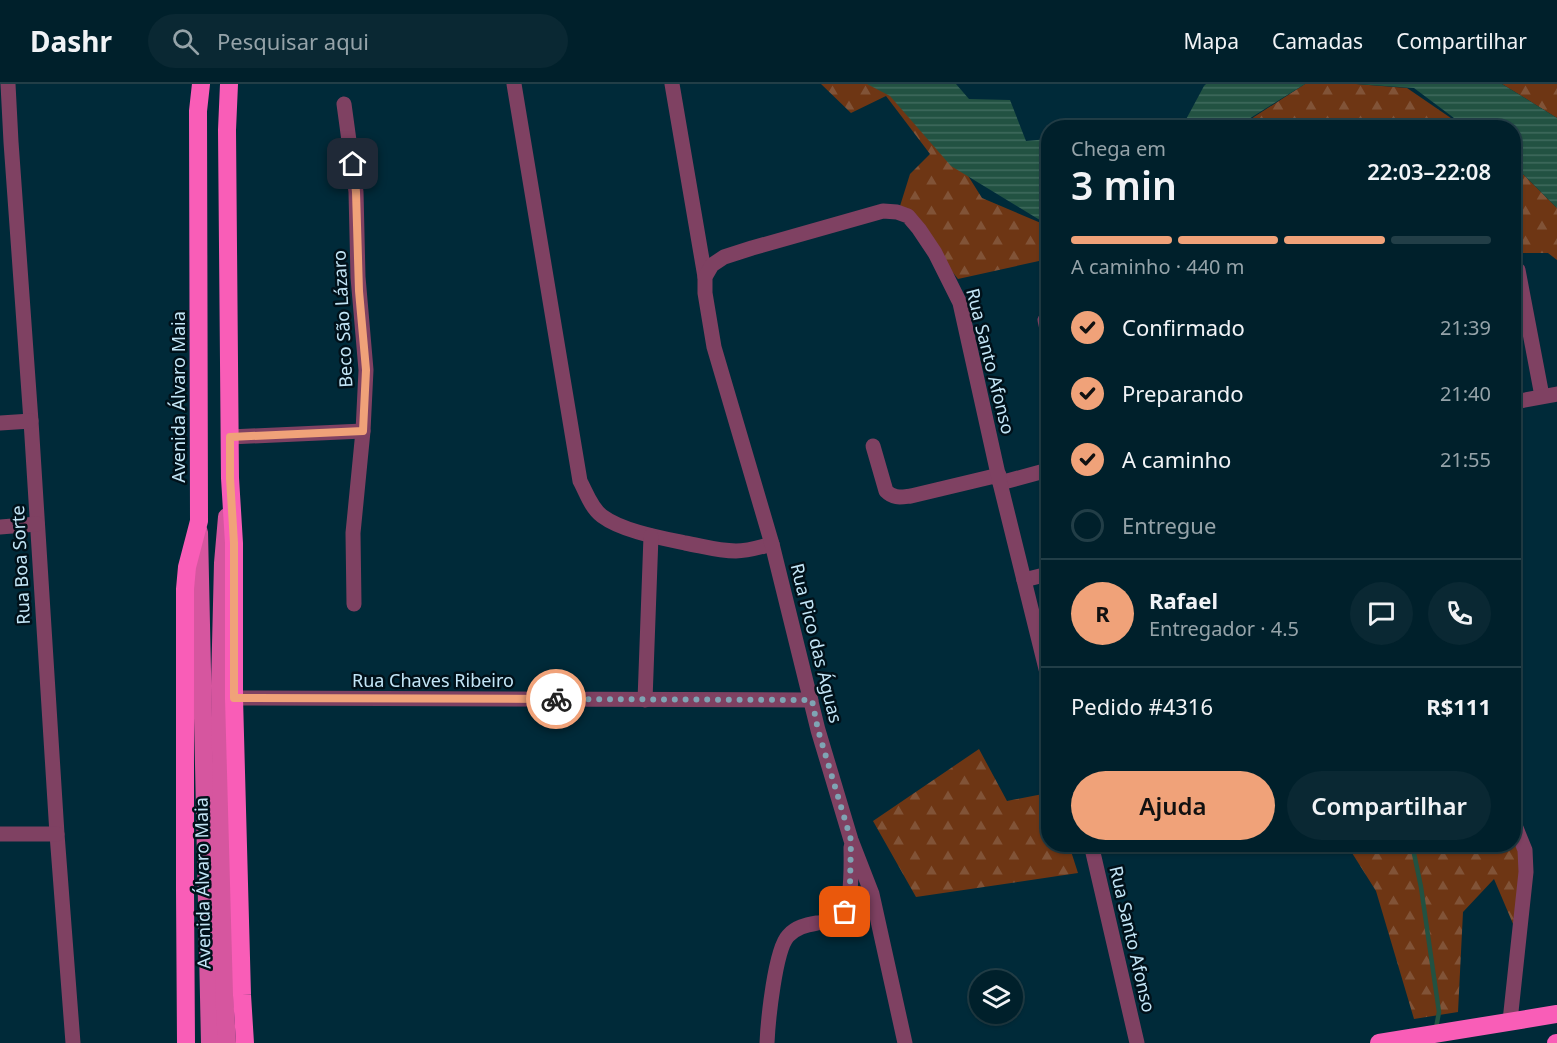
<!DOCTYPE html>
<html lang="pt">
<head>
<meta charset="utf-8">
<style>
  :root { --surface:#00202b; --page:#0a2833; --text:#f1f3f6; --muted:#95a3a9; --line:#223e47; --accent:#f0a279 }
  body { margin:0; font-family:"Noto Sans",sans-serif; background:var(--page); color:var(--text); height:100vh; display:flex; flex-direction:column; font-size:22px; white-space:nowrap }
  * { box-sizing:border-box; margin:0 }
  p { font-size:20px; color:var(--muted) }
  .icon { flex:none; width:33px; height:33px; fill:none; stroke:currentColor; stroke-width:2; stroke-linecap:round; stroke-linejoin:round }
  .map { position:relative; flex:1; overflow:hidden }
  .drawer { position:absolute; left:1041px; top:36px; width:480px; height:732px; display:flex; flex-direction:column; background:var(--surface); border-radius:24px; box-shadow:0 2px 4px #0004,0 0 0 2px var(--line) }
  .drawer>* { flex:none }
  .fabs { position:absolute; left:969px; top:886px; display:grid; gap:12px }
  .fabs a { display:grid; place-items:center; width:54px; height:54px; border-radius:50%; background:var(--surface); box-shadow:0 2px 4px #0004,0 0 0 2px var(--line); font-size:30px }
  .pin { position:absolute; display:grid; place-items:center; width:51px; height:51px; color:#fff; margin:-26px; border-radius:12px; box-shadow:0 3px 9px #0006 }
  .courier { position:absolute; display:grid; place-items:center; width:60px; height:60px; margin:-30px; border:4px solid #f0a279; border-radius:50%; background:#fff; color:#222; box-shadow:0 2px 8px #0007 }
  .head em { font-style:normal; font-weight:600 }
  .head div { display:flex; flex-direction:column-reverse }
  .head { display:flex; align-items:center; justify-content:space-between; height:102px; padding:0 30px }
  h1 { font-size:39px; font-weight:600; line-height:45px }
  .bar { display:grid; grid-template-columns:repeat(4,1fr); gap:9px 6px; align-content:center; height:72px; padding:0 30px }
  .bar i { height:8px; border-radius:4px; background:var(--line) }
  .bar .current { background:var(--accent) }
  .bar p { grid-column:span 4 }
  .line { display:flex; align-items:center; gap:15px; padding:0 30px; border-top:2px solid var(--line) }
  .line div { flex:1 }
  .round { display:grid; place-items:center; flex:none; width:63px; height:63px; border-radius:32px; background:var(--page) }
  ol { padding:0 30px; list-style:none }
  li { display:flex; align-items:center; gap:18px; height:66px }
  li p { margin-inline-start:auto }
  li .icon { padding:6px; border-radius:50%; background:var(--accent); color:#111; stroke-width:4 }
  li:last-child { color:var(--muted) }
  li i { width:33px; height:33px; border:3px solid var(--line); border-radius:50% }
  .cta { display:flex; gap:12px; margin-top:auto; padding:12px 30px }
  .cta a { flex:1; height:69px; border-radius:36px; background:var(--accent); color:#111; font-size:24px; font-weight:600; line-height:69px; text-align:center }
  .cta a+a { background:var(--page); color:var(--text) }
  header { display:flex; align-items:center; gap:36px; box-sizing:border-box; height:84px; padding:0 30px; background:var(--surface); border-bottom:2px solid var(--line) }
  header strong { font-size:28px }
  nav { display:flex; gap:33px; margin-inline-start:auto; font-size:21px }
  .search { width:420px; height:54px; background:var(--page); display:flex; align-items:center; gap:15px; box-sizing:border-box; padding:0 21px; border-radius:33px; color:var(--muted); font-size:22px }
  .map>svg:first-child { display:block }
  .forest { fill:url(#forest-firs) }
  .water { fill:url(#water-rules) }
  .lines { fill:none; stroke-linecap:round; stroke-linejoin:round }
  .stream { stroke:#225242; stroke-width:4.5 }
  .minor { stroke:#7f4162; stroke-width:15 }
  .major { stroke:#d6569f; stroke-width:18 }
  .highway { stroke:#f95db7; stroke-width:18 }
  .done { stroke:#7fa4b4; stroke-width:6; stroke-dasharray:0 10.8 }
  .route { stroke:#f0a279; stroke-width:8 }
  .labels { text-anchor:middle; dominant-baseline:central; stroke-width:5; stroke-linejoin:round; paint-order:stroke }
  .street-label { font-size:18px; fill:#c3e6f7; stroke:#00111a }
</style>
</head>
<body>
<header>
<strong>Dashr</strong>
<div class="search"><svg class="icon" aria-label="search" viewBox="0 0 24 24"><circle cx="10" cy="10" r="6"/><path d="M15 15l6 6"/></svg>Pesquisar aqui</div>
<nav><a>Mapa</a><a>Camadas</a><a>Compartilhar</a></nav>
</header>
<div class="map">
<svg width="1557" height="959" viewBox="0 0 1557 959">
  <defs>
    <pattern id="forest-firs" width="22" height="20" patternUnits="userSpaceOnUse" patternTransform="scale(1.5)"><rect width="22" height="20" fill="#6e3614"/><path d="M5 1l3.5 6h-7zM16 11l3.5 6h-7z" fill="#815337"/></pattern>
    <pattern id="water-rules" width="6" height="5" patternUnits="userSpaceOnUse" patternTransform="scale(1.5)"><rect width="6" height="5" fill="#225242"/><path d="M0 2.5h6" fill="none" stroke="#406b5e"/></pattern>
  </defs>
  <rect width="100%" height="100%" fill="#002a39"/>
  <g class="forest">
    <polygon points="821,0 907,0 913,4 982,114 1048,142 1048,175 958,195 900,122 910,90 930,70 886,12 851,29"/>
    <polygon points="1305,0 1356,0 1407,4 1464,43 1237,44"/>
    <polygon points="1502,0 1557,0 1557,34"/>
    <polygon points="1514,81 1557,124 1557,176 1548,169 1514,169"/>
    <polygon points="979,665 1007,717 1048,709 1048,760 1069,761 1078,789 916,813 873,737"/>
    <polygon points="1514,745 1525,766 1519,854 1494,795 1463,828 1458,928 1414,935 1376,807 1347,761 1514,760"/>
  </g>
  <g class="water">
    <polygon points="867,0 956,0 969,15 1010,16 1026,57 1048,55 1048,141 951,82 890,12"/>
    <polygon points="1206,0 1305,0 1236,43 1156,43 1183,41 1204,2"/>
    <polygon points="1356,0 1502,0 1557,34 1557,124 1514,81 1514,44 1466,43 1414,4"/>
  </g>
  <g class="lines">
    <polyline class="stream" points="1412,760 1421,803 1439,928 1436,944"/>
    <g class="minor">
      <polyline points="8,0 11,58 31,337 57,750 73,959"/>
      <path d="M514 0 580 397C586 408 591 424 602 432 622 447 661 454 685 459 702 462 718 467 736 467 748 467 760 463 772 460"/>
      <polyline points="672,0 705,193"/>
      <polyline points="344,20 356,108 358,193 366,286 363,347 353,449 354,520"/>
      <polyline points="1518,186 1542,312"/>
      <polyline points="1045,236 1048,250"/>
      <polyline points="1514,318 1557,310"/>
      <polyline points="0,339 31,337"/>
      <polyline points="230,353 363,347"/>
      <path d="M873 362 886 407C894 415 901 413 911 412L999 391"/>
      <polyline points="1000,399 1048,386"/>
      <polyline points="0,443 37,440"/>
      <polyline points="1024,496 1048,490"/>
      <polyline points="234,614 811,616"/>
      <polyline points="645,616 651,452"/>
      <polyline points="0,750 57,750"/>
      <polyline points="1091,760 1137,959"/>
      <polyline points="1510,937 1526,788 1525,766 1514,739"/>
      <path d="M767 959C768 937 775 866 788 852 796 843 806 841 817 839 826 838 836 838 842 831 853 820 851 778 851 763"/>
      <polyline points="905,959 872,810 851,756 818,646 772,460 714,263 705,209 705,193 712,181 724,173 752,164 883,127 897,128 908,132 919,145 935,169 960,219 1000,399 1048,593"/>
    </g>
    <g class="major">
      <polyline points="199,448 210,959"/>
      <polyline points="227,959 225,925 220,602 223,479 227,433"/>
    </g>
    <g class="highway">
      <polyline points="229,0 227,46 230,394 234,459 234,614 242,911 245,959"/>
      <polyline points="186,959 185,806 185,505 187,483 199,437 198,27 201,0"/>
      <polyline points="1379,959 1557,930"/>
      <polyline points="1556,959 1557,959"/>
    </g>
  </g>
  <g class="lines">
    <polyline class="done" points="556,615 812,616 818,646 851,756 850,801 845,828"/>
    <polyline class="route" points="353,80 356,108 359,207 366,286 363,347 230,353 230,394 234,459 234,614 556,615"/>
  </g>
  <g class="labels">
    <g class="street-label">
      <text transform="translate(342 235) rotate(-93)">Beco São Lázaro</text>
      <text transform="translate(991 277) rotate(76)">Rua Santo Afonso</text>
      <text transform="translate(178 313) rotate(-90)">Avenida Álvaro Maia</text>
      <text transform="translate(20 481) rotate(-93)">Rua Boa Sorte</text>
      <text transform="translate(817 559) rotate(76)">Rua Pico das Águas</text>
      <text x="433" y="596">Rua Chaves Ribeiro</text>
      <text transform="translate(202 799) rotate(-91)">Avenida Álvaro Maia</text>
      <text transform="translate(1133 855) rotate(77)">Rua Santo Afonso</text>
    </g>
  </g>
</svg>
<div class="fabs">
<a><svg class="icon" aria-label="layers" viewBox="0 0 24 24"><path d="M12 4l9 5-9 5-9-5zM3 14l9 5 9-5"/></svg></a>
</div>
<div class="pin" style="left:845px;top:828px;background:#ea580c"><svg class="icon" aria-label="bag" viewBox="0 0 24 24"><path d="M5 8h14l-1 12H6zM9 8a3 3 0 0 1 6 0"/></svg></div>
<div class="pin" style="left:353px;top:80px;background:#1f2937"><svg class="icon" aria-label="home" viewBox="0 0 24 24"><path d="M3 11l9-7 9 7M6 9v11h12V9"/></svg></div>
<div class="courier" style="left:556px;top:615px"><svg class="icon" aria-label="bike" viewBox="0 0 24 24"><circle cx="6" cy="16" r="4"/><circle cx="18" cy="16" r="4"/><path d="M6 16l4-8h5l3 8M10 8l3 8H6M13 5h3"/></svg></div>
<section class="drawer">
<div class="head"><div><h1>3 min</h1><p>Chega em</p></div><em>22:03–22:08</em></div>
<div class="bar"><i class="current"></i><i class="current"></i><i class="current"></i><i></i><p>A caminho · 440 m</p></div>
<ol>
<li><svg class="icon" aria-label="check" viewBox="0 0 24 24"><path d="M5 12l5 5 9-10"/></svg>Confirmado<p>21:39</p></li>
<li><svg class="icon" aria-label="check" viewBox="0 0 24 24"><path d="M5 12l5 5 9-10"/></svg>Preparando<p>21:40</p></li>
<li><svg class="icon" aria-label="check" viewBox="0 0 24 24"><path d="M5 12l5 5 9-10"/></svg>A caminho<p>21:55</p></li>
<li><i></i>Entregue</li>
</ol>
<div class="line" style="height:108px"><b class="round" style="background:var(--accent);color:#111">R</b><div><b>Rafael</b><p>Entregador · 4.5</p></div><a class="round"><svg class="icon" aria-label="chat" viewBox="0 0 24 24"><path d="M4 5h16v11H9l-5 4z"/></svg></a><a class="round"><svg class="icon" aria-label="phone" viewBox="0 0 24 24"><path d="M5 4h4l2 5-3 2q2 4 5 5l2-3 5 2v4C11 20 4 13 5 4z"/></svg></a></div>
<div class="line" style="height:78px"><div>Pedido #4316</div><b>R$111</b></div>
<div class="cta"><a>Ajuda</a><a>Compartilhar</a></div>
</section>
</div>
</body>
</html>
